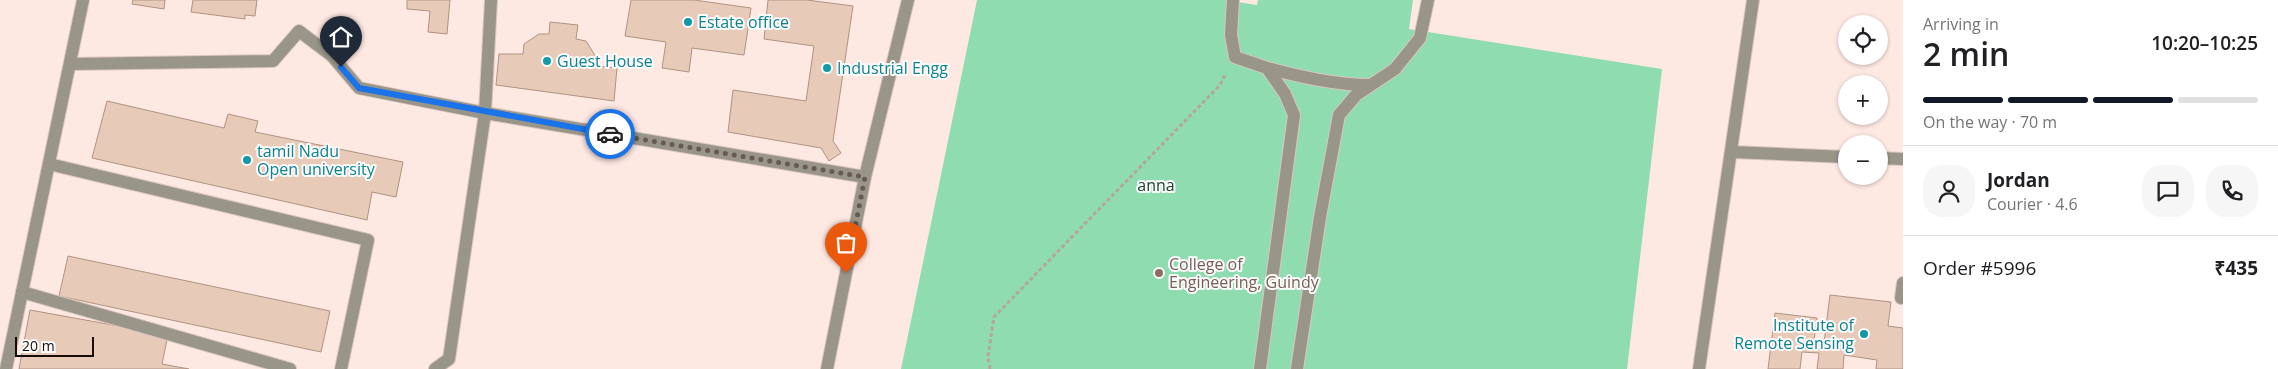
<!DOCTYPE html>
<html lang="en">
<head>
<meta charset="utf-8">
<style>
  :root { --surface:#fff; --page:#f6f6f6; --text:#202124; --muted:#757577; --line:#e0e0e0; --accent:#111827 }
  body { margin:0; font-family:"Open Sans",sans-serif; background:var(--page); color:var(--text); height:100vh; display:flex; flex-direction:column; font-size:19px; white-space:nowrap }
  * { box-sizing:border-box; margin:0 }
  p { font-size:16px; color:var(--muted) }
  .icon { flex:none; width:28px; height:28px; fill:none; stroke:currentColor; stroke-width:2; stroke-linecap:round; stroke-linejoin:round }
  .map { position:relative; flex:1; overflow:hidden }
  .sheet { display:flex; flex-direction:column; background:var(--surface); width:375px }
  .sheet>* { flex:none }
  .controls { position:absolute; left:1838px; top:15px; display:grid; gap:10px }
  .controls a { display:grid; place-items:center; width:50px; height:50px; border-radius:50%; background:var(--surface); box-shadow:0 1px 4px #0004; font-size:25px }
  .scale { position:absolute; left:15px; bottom:12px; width:79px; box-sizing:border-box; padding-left:5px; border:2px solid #160c08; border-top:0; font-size:14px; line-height:18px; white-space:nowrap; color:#160c08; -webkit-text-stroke:4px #fbfbfb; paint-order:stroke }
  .pin { position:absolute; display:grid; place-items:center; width:42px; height:42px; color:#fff; margin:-51px -21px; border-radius:50% 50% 50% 0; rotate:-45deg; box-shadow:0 0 5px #0007 }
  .pin .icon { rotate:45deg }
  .courier { position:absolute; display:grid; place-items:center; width:50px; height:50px; margin:-25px; border:4px solid #1a73e8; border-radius:50%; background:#fff; color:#222; box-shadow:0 1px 6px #0007 }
  .headline em { font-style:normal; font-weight:600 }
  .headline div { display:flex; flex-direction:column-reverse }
  .headline { display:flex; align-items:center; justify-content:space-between; height:85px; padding:0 20px }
  h1 { font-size:32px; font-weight:600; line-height:38px }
  .bar { display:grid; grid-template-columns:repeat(4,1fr); gap:8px 5px; align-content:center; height:60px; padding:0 20px }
  .bar i { height:6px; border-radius:4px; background:var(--line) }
  .bar .on { background:var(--accent) }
  .bar p { grid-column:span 4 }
  .line { display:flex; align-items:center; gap:12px; padding:0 20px; border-top:1px solid var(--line) }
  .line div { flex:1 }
  .round { display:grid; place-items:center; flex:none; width:52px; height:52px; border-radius:20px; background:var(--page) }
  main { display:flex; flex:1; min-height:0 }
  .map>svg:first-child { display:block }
  .green { fill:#8fdcb0 }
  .building { fill:#e8cab8; stroke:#af9382 }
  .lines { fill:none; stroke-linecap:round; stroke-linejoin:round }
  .service-casing { stroke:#d9c6bf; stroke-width:14 }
  .path { stroke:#b6a59e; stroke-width:3; stroke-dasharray:4 2.5; stroke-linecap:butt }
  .service { stroke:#999588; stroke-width:12 }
  .done { stroke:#675954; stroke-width:5; stroke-dasharray:0 9 }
  .route { stroke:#1a73e8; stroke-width:6 }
  .culture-dot { fill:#0f9aa8; stroke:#fbfbfb; stroke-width:2 }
  .education-dot { fill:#8d6e63; stroke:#fbfbfb; stroke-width:2 }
  .labels { text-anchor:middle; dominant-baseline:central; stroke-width:4; stroke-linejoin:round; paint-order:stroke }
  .culture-label { font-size:16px; fill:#0d838f; stroke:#fbfbfb; text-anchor:start }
  .park-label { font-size:16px; fill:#1a452f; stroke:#fbfbfb }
  .education-label { font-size:16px; fill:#785e54; stroke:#fbfbfb; text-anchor:start }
</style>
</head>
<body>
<main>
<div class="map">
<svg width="1903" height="369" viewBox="0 0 1903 369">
  <rect width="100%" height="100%" fill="#fee9e2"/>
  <polygon class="green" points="977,0 1224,0 1257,5 1258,0 1413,0 1409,29 1662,69 1627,369 901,369"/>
  <g class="building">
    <polygon points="133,0 165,0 164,9 132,4"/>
    <polygon points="193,0 257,0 255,16 245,15 245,19 191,12"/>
    <polygon points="407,0 450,0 447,34 428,32 430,11 407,9"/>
    <polygon points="631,0 694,0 751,8 744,55 692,48 689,72 662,68 666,42 625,36"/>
    <polygon points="768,0 807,0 853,6 833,141 841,153 829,161 821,148 728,132 733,90 806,101 814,46 764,39"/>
    <polygon points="550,22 578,25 576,39 586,41 596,57 596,66 617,68 614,101 496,85 499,54 523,54 524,44 539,34 549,34"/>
    <polygon points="107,101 224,128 228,114 258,121 255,132 403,162 396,197 372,192 367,220 92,158"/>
    <polygon points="68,256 330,311 321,352 59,296"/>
    <polygon points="1830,295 1891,302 1888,326 1903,328 1903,369 1876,369 1877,360 1844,355 1843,369 1817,369 1819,353 1802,352 1800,369 1768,369 1775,313 1817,318 1814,341 1824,343"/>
    <polygon points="30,310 168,335 162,364 189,369 19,369"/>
  </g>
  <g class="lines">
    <defs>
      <g id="service">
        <polyline points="1233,0 1231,35 1235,57 1267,68 1285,94 1294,115 1260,369"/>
        <polyline points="70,64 273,61 299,31 332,56 359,88 485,113 865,177"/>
        <path d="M1267 68C1302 77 1335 85 1371 85"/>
        <polyline points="1732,152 1846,157"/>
        <polyline points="1879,158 1903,159"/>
        <polyline points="49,164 368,240 341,369"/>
        <polyline points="22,292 290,369"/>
        <polyline points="1901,298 1903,283"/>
        <polyline points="6,369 83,0"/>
        <polyline points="435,369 449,359 485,113 491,0"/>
        <polyline points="827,369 865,177 908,0"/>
        <polyline points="1297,369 1320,217 1339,115 1356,95 1395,69 1420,38 1428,0"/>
        <polyline points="1699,369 1753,0"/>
      </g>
    </defs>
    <use href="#service" class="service-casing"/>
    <polyline class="path" points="990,369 988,356 994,317 1220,85 1226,73"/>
    <use href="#service" class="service"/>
  </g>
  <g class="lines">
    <polyline class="done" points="610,134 865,177 846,273"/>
    <polyline class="route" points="341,67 359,88 610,134"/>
  </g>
  <g class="culture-dot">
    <circle cx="688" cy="22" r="5"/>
    <circle cx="547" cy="61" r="5"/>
    <circle cx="827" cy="68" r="5"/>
    <circle cx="247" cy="160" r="5"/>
    <circle cx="1864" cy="334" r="5"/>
  </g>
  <circle class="education-dot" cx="1159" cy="273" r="5"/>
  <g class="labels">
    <g class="culture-label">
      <text x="698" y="22">Estate office</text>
      <text x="557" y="61">Guest House</text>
      <text x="837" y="68">Industrial Engg</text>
      <text x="257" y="151">tamil Nadu<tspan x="257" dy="18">Open university</tspan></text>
      <text x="1854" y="325" text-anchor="end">Institute of<tspan x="1854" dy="18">Remote Sensing</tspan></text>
    </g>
    <g class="park-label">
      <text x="1156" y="185">anna</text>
    </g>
    <g class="education-label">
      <text x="1169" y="264">College of<tspan x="1169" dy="18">Engineering, Guindy</tspan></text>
    </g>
  </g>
</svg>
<div class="controls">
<a><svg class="icon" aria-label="locate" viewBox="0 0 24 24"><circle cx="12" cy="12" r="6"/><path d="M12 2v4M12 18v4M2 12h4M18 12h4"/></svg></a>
<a>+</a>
<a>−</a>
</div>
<div class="scale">20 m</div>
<div class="pin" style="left:846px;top:273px;background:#ea580c"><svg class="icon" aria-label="bag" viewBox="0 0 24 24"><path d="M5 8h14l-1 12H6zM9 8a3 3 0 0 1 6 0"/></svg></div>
<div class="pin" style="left:341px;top:67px;background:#1f2937"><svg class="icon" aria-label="home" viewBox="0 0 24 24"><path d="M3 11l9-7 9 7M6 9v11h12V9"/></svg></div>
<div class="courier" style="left:610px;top:134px"><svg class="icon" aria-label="car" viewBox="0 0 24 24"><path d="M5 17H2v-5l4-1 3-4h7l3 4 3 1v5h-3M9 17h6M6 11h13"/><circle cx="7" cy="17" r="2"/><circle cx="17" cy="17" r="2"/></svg></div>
</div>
<section class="sheet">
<div class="headline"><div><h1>2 min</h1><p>Arriving in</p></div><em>10:20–10:25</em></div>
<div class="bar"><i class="on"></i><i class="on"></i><i class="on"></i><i></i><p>On the way · 70 m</p></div>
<div class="line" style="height:90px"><a class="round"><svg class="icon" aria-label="person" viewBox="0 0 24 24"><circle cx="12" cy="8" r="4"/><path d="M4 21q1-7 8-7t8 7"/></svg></a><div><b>Jordan</b><p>Courier · 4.6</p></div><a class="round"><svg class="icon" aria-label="chat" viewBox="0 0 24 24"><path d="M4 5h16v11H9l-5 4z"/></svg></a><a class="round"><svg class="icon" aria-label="phone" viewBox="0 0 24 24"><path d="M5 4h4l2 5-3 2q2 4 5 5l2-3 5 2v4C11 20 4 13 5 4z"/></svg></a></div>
<div class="line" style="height:65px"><div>Order #5996</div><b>₹435</b></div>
</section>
</main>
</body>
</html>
